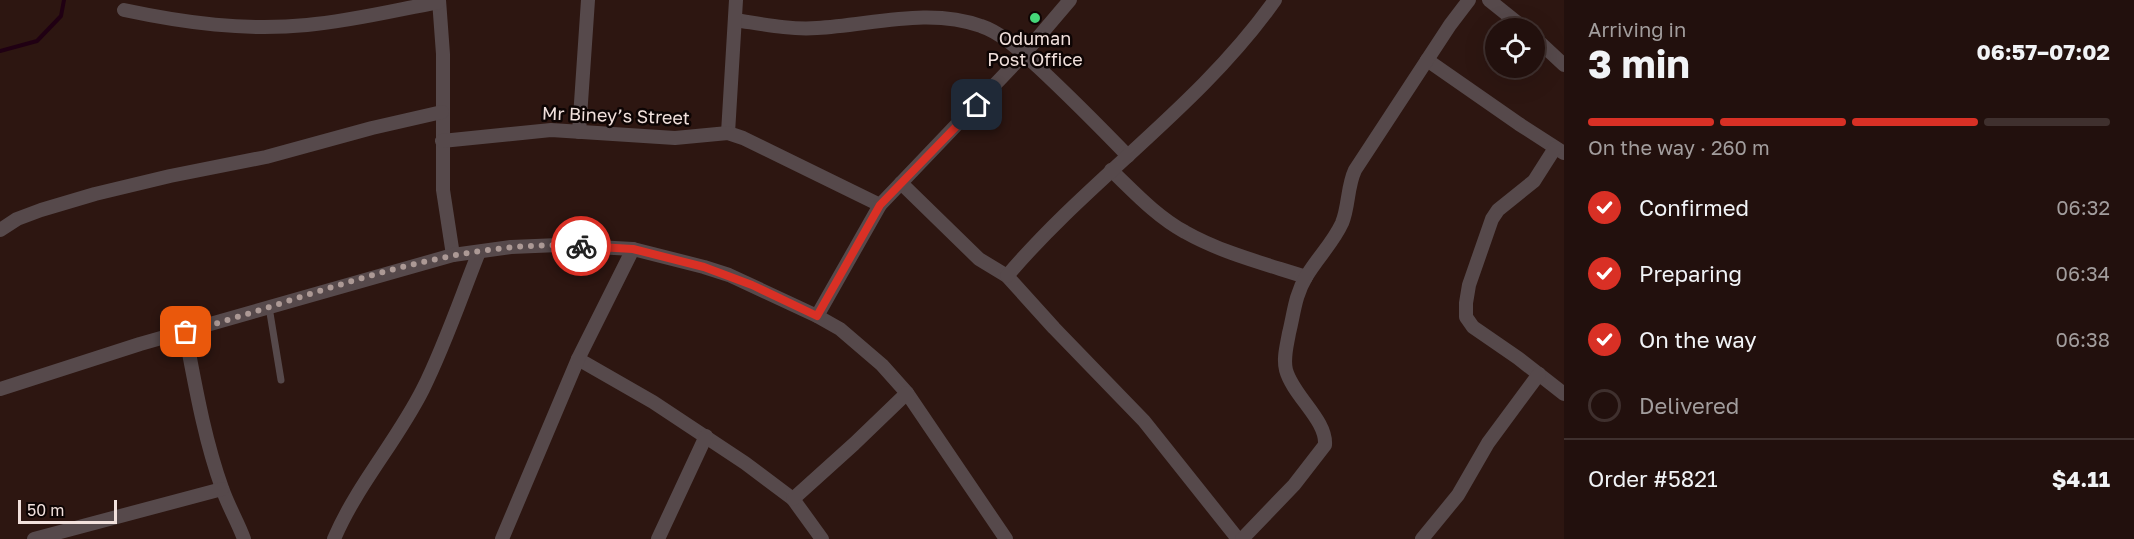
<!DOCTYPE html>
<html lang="en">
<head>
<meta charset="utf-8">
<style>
  :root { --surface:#22100d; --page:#2e1e1b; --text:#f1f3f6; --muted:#a29d9d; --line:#3f302e; --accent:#d93025 }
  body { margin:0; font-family:"Golos Text",sans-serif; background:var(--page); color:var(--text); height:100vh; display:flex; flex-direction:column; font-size:22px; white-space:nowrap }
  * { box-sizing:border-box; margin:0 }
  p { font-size:20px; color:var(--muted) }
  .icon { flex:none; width:33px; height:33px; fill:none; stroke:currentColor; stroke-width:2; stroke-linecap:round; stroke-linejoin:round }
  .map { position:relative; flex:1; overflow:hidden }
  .sheet { display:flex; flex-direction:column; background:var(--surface); width:570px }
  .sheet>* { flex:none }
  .buttons { position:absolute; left:1485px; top:18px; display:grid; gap:12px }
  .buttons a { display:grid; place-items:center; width:60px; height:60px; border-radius:50%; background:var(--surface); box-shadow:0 6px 24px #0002,0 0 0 2px var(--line); font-size:30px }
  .scale { position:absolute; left:18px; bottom:15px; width:99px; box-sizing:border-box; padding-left:6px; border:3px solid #f1e0dc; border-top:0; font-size:16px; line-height:21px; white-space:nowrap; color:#f1e0dc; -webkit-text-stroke:4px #0e0504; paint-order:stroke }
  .pin { position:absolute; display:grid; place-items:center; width:51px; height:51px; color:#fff; margin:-26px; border-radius:12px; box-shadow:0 3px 9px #0006 }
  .courier { position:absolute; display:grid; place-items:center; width:60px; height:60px; margin:-30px; border:4px solid #d93025; border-radius:50%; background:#fff; color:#222; box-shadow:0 2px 8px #0007 }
  .summary em { font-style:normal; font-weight:700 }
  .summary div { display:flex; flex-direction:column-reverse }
  .summary { display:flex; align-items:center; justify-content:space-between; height:102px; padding:0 24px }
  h1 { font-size:39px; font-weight:700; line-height:45px }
  .bar { display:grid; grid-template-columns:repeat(4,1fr); gap:9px 6px; align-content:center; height:72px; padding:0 24px }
  .bar i { height:8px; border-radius:4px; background:var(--line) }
  .bar .on { background:var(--accent) }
  .bar p { grid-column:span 4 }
  .line { display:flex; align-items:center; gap:15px; padding:0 24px; border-top:2px solid var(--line) }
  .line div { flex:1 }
  ol { padding:0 24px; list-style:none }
  li { display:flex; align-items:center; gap:18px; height:66px }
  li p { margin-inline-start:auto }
  li .icon { padding:6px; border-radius:50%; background:var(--accent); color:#fff; stroke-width:4 }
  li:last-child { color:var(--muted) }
  li i { width:33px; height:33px; border:3px solid var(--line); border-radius:50% }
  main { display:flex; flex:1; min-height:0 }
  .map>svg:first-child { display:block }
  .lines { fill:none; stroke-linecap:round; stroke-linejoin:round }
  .stream { stroke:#200013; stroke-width:4 }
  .service { stroke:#56494b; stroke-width:7 }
  .minor { stroke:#56494b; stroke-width:14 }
  .done { stroke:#ac9995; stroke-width:6; stroke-dasharray:0 10.8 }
  .route { stroke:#d93025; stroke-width:8 }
  .poi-dot { fill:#46d779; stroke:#0e0504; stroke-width:2 }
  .labels { text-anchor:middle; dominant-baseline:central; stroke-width:5; stroke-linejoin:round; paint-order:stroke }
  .poi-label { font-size:18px; fill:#f1e0dc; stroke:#0e0504 }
  .street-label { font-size:18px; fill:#f1e0dc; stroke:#0e0504 }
</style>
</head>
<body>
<main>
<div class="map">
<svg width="1564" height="539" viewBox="0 0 1564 539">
  <rect width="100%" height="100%" fill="#2d1611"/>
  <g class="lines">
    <polyline class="stream" points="0,51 37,41 61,16 64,0"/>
    <polyline class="service" points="269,307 281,380"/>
    <g class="minor">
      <polyline points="439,0 443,54 443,190 453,255"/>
      <polyline points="1489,0 1524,28"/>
      <path d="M124 10C185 23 245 31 307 25 352 21 396 10 439 2"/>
      <path d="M735 20C762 24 790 30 817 28 871 25 929 7 981 26 1002 33 1020 51 1037 66 1068 95 1098 125 1128 156"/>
      <polyline points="1534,37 1564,65"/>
      <polyline points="1427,60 1519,124 1564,153"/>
      <polyline points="579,132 588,0"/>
      <polyline points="728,133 736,0"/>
      <polyline points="442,141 551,130 675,138 728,133 743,138 880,205"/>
      <polyline points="1555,148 1534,181 1498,210 1492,219 1469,285 1466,303 1466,317 1473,327 1518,358 1564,394"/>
      <path d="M1111 170C1134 192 1157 217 1185 232 1222 253 1266 264 1306 277"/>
      <polyline points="901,183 979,259 1007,276 1054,328 1144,421 1238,539"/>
      <polyline points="0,230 17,219 41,210 95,194 170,176 266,157 372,128 442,112"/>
      <path d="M1007 276C1090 178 1200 106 1275 0"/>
      <polyline points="817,316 880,205 1024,54 1070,0"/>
      <path d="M185 332C195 384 204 438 222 488 228 506 238 522 244 539"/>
      <polyline points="578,359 653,402 745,463 793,499 822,539"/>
      <polyline points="0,389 140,344 453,255 511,247 559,245 633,249 704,267 729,275 817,316 840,329 882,365 907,393 1006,539"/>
      <polyline points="793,499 854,444 907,393"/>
      <polyline points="34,539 222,489"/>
      <path d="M334 539C357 485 397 441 423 389 445 345 461 297 479 252"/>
      <polyline points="502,539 578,359 633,249"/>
      <polyline points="658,539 706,436"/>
      <path d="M1242 539 1294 485 1325 445C1327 420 1293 396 1286 370 1283 358 1287 345 1289 333 1294 313 1295 295 1306 277 1317 258 1333 243 1342 223 1349 206 1347 187 1355 170L1450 25 1469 0"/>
      <polyline points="1422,539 1458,495 1488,443 1539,374"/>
    </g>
  </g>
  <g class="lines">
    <path class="done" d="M186 332C315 297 444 238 581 246"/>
    <polyline class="route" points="581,246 633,249 704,267 752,285 817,316 880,205 977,105"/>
  </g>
  <circle class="poi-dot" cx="1035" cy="18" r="6"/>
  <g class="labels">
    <g class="poi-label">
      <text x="1035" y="38">Oduman<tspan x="1035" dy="21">Post Office</tspan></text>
    </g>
    <g class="street-label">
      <text transform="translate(616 115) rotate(2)">Mr Biney’s Street</text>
    </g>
  </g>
</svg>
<div class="buttons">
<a><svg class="icon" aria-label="locate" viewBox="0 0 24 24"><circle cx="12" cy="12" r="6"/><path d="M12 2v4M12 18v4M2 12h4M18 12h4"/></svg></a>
</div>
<div class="scale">50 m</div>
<div class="pin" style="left:186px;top:332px;background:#ea580c"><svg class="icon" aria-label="bag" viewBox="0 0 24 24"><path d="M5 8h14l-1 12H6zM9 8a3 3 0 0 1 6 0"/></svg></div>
<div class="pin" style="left:977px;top:105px;background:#1f2937"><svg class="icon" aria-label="home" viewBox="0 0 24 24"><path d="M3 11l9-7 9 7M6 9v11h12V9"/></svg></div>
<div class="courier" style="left:581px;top:246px"><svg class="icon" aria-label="bike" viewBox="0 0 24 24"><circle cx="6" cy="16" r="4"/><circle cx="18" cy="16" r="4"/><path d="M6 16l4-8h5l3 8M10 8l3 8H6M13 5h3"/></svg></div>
</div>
<section class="sheet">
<div class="summary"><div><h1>3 min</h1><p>Arriving in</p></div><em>06:57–07:02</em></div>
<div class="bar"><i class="on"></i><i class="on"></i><i class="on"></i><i></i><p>On the way · 260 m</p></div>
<ol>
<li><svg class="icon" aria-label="check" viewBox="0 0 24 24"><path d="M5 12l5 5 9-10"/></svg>Confirmed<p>06:32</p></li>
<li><svg class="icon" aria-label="check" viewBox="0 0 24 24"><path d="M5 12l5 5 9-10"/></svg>Preparing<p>06:34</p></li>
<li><svg class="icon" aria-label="check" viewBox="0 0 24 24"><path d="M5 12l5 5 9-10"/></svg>On the way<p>06:38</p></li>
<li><i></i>Delivered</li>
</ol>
<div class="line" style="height:78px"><div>Order #5821</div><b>$4.11</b></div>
</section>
</main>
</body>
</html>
